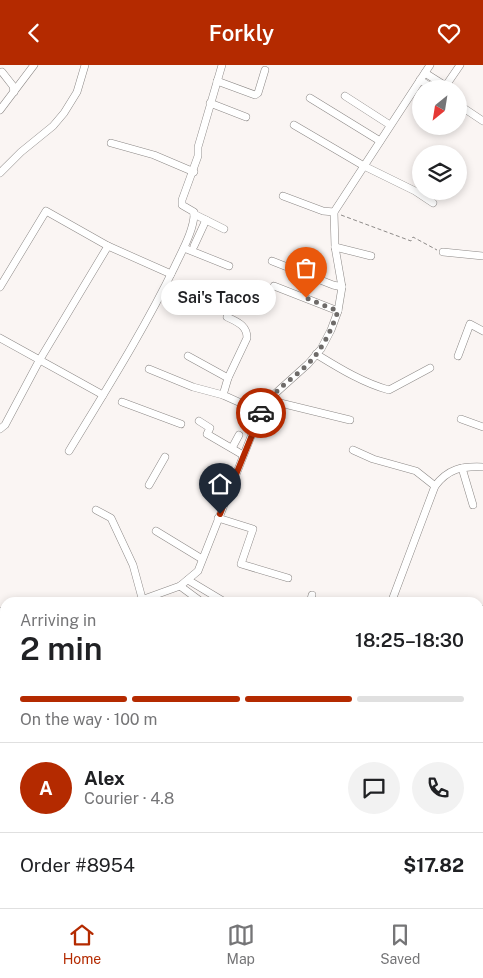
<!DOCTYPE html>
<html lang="en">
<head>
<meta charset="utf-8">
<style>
  :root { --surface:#fff; --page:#f2f2f2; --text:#202124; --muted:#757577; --line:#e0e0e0; --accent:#b42a00 }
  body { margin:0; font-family:"Public Sans",sans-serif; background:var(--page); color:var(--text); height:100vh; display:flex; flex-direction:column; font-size:19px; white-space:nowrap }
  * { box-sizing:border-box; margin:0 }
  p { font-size:16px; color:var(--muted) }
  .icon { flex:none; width:28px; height:28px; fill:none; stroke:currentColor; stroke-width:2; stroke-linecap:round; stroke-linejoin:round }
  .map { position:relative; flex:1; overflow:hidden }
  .panel { position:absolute; left:0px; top:532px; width:484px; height:311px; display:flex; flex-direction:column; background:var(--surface); border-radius:15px 15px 0 0; box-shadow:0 2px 8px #0003 }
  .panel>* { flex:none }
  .needle { width:32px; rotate:210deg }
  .fabs { position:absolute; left:412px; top:15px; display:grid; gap:10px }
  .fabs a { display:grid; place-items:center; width:55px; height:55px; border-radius:50%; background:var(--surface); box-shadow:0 2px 8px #0003; font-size:25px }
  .pin { position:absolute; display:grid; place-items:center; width:42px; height:42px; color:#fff; margin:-51px -21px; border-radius:50% 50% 50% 0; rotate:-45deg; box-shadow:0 0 5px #0007 }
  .pin .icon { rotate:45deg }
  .courier { position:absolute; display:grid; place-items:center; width:50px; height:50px; margin:-25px; border:4px solid #b42a00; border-radius:50%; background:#fff; color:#222; box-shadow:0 1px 6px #0007 }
  .bubble { position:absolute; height:35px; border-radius:18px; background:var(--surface); box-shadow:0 2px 8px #0003; font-size:16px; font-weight:600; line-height:35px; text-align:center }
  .summary em { font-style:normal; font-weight:600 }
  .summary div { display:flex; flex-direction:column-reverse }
  .summary { display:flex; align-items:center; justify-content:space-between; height:85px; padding:0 20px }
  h1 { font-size:32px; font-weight:600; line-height:38px }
  .bar { display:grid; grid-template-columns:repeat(4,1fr); gap:8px 5px; align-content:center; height:60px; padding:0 20px }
  .bar i { height:6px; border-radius:4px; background:var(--line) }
  .bar .active { background:var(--accent) }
  .bar p { grid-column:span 4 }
  .line { display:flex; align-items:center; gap:12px; padding:0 20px; border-top:1px solid var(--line) }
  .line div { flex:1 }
  .round { display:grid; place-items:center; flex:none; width:52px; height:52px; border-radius:26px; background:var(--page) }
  header { display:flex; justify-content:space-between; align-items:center; height:65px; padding:0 20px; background:var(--accent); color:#fff; font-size:22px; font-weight:600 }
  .menu { display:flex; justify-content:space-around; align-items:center; height:70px; border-top:1px solid var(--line); background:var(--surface); font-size:14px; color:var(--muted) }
  .menu a { display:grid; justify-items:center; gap:2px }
  .menu .active { color:var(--accent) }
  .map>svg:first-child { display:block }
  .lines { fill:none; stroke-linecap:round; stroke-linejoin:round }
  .minor-casing { stroke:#8c8886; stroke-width:8 }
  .major-casing { stroke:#8c8886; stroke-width:10 }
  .path { stroke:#8e8b89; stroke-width:1; stroke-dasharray:4 2.5; stroke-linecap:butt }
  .minor { stroke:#fff; stroke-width:7 }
  .major { stroke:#fff; stroke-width:9 }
  .done { stroke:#6e6b69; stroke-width:5; stroke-dasharray:0 9 }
  .route { stroke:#b42a00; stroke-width:6 }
</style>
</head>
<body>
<header><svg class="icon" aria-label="back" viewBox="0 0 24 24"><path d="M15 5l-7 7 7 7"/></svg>Forkly<svg class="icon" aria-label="heart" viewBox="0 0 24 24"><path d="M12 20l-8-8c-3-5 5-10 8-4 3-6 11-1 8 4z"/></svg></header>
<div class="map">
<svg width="483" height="843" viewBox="0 0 483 843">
  <rect width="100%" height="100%" fill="#faf5f3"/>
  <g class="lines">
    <defs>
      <g id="minor">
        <polyline points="2,7 13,21 14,27"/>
        <polyline points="425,8 444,20 447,19 460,0"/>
        <polyline points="420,15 434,24"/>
        <polyline points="217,16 255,30 258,28 265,5"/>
        <polyline points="345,31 390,60"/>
        <polyline points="310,33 380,76"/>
        <polyline points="210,38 246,52"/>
        <polyline points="459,40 483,56"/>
        <polyline points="0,45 34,0"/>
        <polyline points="294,60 364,101 415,126 433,138"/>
        <polyline points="111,78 154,90 194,107"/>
        <polyline points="0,108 21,87 53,61 64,48 77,27 85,0"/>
        <polyline points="283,131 323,146 334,147"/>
        <polyline points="194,149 206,155 194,181"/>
        <polyline points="206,155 224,164"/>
        <polyline points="335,182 371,191"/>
        <polyline points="184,183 229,201"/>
        <polyline points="443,187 483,191"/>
        <polyline points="272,196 333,220 342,222"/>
        <polyline points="274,221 338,246"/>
        <polyline points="0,222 46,146 108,181 171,209"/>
        <path d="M227 252C237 257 247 260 247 273L228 313 223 330 261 347"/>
        <polyline points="0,273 103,330"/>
        <path d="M316 289C339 303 363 318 389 325L430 303"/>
        <polyline points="188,291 228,313"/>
        <polyline points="458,291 470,259 483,266"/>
        <polyline points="149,304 193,322 223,330"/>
        <polyline points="268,335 350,355"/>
        <polyline points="122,337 181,359"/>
        <polyline points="461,354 483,362"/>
        <polyline points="199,356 210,363 207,369 243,390"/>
        <polyline points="0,364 5,360 39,296 108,181"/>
        <polyline points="232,383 239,370"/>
        <polyline points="353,385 373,394 416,406 435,421"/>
        <path d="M69 386C106 325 144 265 175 201 182 186 195 163 194 147L182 140V135L198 91V82L222 0"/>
        <polyline points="462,403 473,440"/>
        <polyline points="149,420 165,392"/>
        <polyline points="96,445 111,453 133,500 142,533"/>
        <polyline points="218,453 253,464 241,499 288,513"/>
        <polyline points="156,466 202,494"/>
        <polyline points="188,515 223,536"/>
        <polyline points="180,521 203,538"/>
        <polyline points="133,538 180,521 198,506 254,364 268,335 308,299 321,284 331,265 338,246 342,222 335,182 334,147 430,0"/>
        <polyline points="310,538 312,530"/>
        <path d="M391 538 435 421C448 404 461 401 483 402"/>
        <polyline points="479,543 483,545"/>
        <polyline points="0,546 5,560"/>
        <polyline points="0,567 5,565"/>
        <polyline points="479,570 483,569"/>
        <polyline points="0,579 5,576"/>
        <polyline points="479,637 483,639"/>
        <polyline points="479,790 483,783"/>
        <polyline points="479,804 483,796"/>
        <polyline points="6,839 12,839 18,843"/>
        <polyline points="53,843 54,839"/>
        <polyline points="297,843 300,839"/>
        <polyline points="350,843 353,839"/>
        <polyline points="474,843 483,836"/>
      </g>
      <g id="major">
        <polyline points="0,803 5,803"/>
        <polyline points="212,839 229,843"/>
      </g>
    </defs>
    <use href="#minor" class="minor-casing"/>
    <use href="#major" class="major-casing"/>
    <polyline class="path" points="341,150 411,176 413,172 437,185"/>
    <use href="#minor" class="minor"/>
    <use href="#major" class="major"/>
  </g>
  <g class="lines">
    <path class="done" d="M261 348C271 327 290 316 307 300 322 285 331 266 338 246L306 233"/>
    <polyline class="route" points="220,449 261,348"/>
  </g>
</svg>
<div class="fabs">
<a><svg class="needle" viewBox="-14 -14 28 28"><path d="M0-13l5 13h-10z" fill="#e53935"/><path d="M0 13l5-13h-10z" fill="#757577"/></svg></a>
<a><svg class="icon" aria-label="layers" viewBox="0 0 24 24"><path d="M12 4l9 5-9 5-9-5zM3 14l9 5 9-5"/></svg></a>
</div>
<div class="pin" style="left:306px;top:233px;background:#ea580c"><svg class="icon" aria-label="bag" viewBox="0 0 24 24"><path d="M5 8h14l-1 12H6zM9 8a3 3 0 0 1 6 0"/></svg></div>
<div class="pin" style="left:220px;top:449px;background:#1f2937"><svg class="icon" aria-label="home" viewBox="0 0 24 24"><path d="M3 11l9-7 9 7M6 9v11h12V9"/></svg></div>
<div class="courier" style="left:261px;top:348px"><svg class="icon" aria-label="car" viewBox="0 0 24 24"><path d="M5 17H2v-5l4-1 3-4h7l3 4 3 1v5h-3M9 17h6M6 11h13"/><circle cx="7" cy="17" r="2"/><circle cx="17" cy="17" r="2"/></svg></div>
<div class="bubble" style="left:161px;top:215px;width:115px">Sai's Tacos</div>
<section class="panel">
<div class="summary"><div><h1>2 min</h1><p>Arriving in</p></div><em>18:25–18:30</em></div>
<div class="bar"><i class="active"></i><i class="active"></i><i class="active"></i><i></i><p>On the way · 100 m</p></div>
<div class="line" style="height:90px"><b class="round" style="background:var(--accent);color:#fff">A</b><div><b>Alex</b><p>Courier · 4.8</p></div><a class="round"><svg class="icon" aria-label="chat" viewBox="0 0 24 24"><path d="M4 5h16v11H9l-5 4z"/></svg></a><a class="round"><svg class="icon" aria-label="phone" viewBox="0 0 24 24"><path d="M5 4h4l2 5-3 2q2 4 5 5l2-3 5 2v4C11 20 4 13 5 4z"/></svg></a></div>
<div class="line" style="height:65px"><div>Order #8954</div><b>$17.82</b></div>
</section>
</div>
<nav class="menu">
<a class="active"><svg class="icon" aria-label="home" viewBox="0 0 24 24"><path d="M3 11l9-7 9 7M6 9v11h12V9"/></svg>Home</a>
<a><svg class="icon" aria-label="map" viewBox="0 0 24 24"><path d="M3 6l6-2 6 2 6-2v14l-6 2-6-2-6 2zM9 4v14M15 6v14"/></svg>Map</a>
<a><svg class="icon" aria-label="saved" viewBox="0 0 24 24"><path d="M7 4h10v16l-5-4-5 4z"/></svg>Saved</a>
</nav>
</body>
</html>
